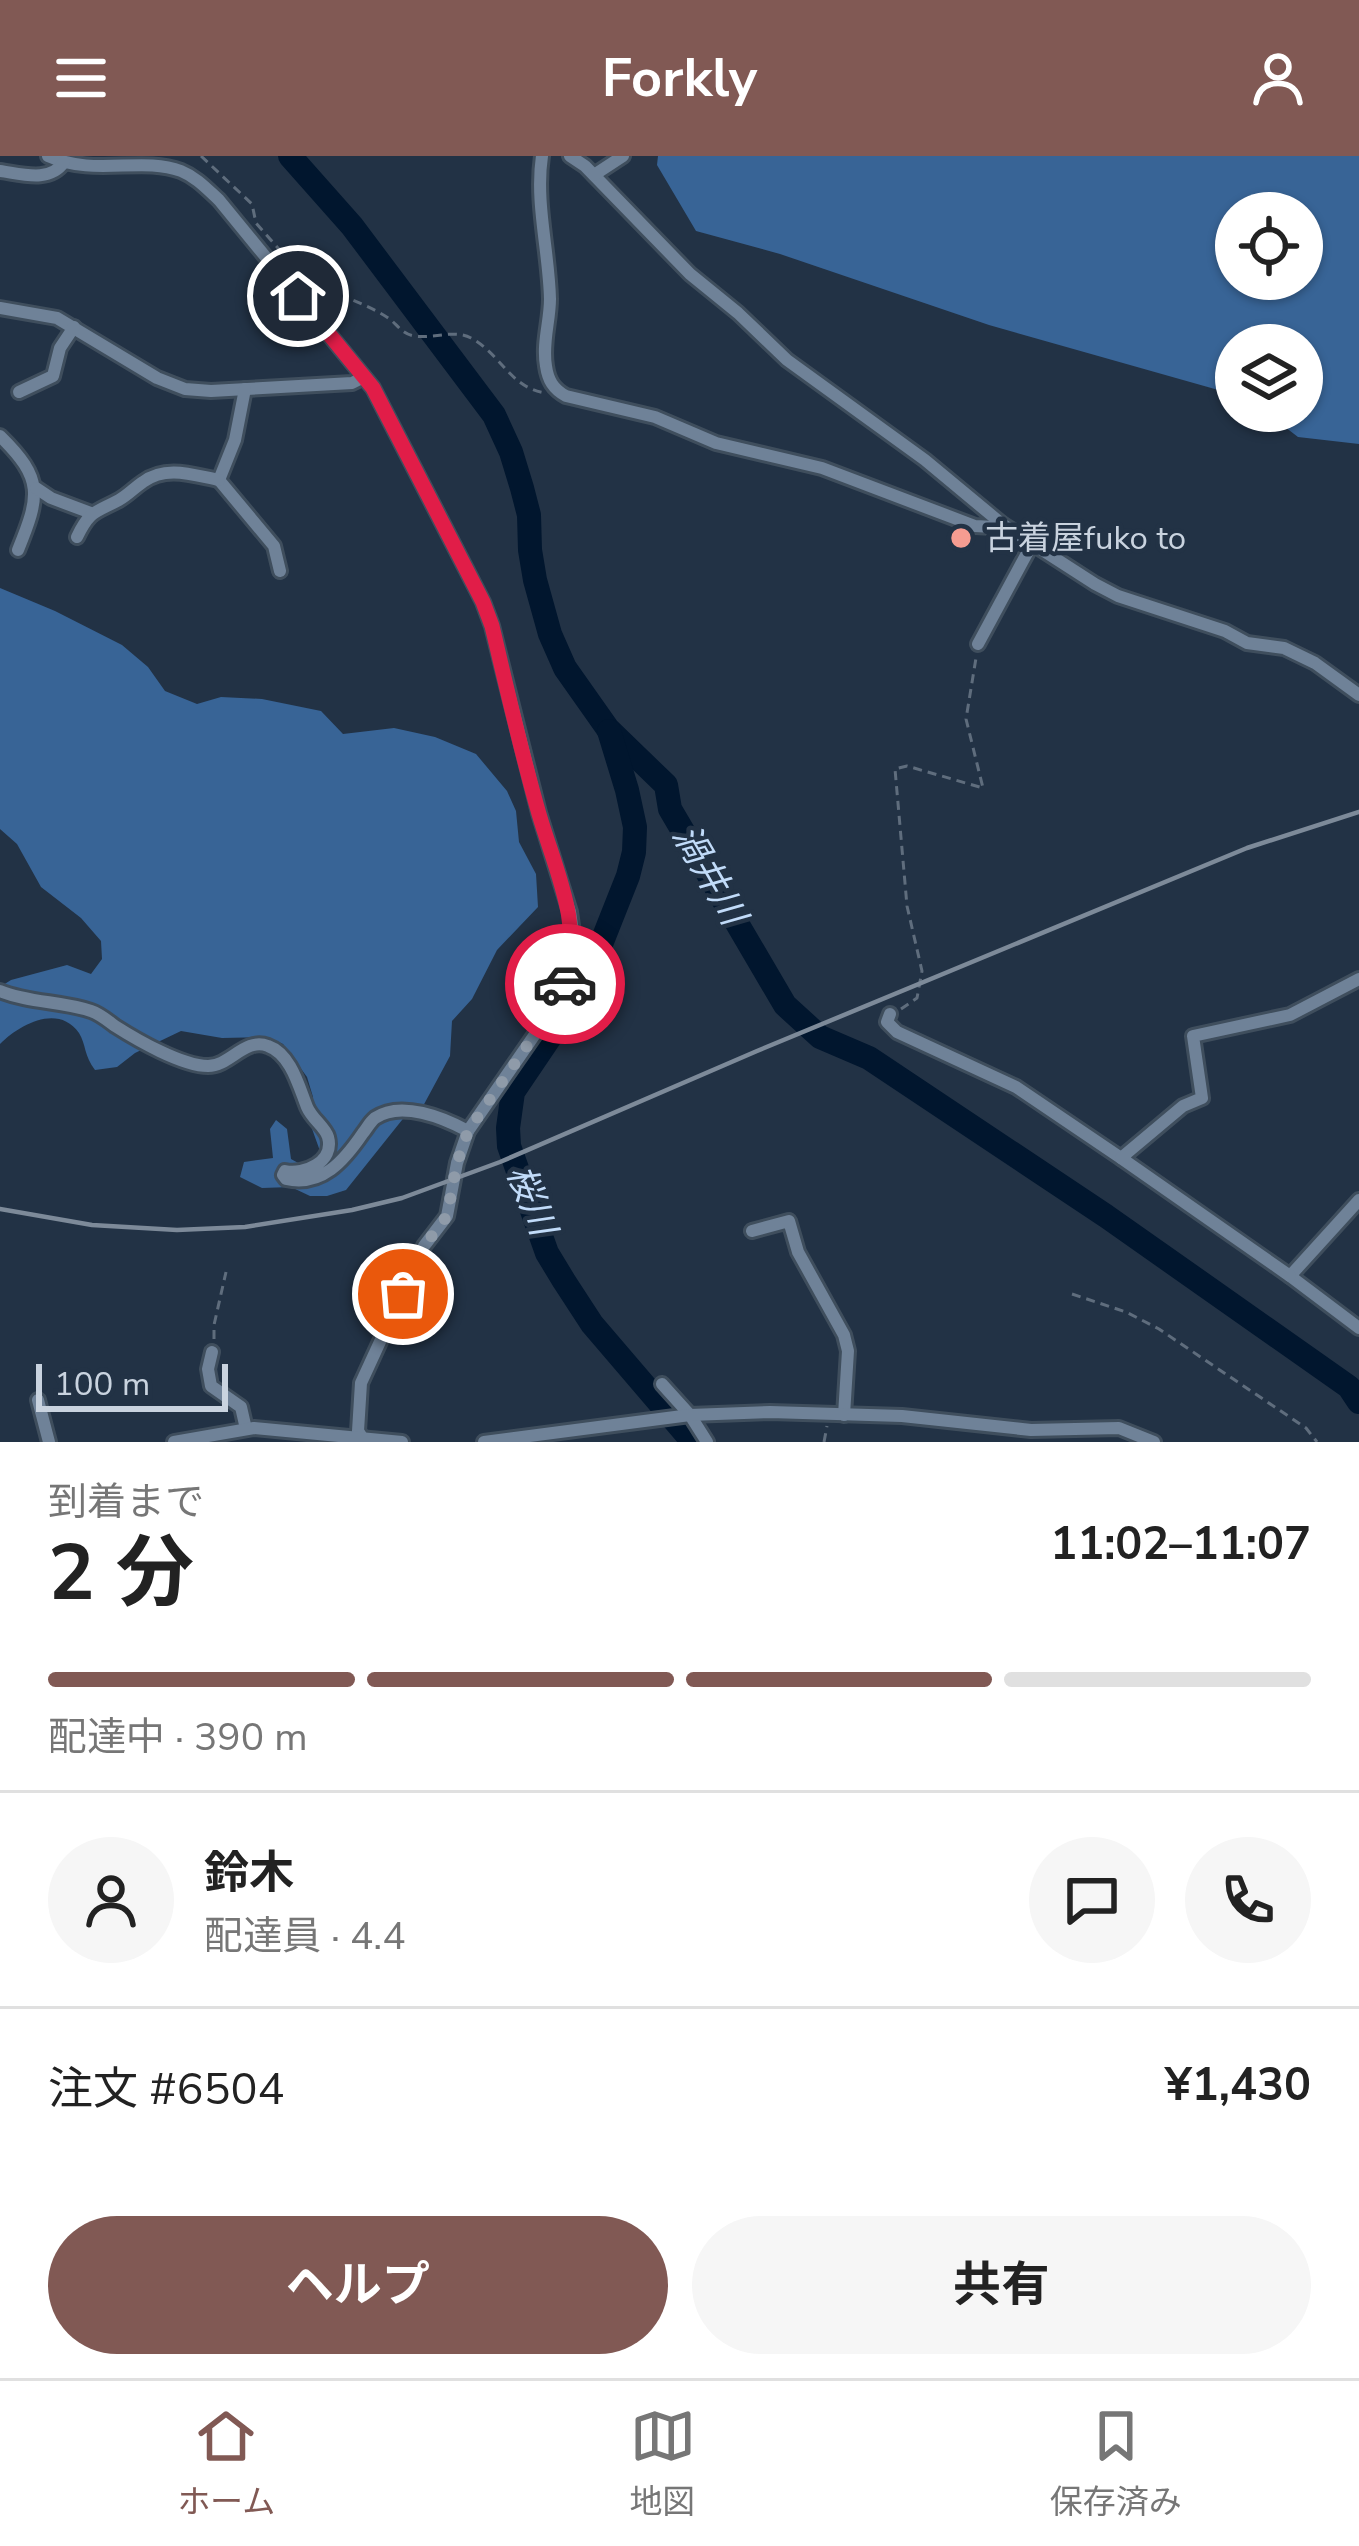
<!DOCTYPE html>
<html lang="ja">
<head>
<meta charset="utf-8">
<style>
  :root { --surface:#fff; --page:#f6f6f6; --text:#222; --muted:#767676; --line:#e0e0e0; --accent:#815954 }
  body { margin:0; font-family:"Nunito Sans","Noto Sans JP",sans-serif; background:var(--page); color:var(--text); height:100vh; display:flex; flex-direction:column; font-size:45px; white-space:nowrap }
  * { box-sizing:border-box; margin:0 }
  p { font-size:39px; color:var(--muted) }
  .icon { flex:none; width:66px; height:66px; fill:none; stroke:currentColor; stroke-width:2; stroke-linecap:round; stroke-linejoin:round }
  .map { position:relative; height:1286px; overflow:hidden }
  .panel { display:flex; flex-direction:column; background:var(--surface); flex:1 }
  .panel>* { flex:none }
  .controls { position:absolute; left:1215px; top:36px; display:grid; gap:24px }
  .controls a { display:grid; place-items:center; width:108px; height:108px; border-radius:50%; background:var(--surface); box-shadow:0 3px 9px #0004; font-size:60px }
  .scale { position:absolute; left:36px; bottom:30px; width:192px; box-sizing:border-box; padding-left:12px; border:6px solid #c9d3df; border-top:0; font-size:33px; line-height:42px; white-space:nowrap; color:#c9d3df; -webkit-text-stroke:9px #223245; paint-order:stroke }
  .pin { position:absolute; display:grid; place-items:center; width:102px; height:102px; color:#fff; margin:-51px; border:6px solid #fff; border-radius:50%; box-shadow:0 3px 12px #0007 }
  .courier { position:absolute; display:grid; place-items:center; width:120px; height:120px; margin:-60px; border:9px solid #e11d48; border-radius:50%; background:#fff; color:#222; box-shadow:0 3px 15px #0007 }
  .summary em { font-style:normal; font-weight:700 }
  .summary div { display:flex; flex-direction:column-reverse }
  .summary { display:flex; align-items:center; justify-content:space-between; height:204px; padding:0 48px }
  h1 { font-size:78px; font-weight:700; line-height:90px }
  .bar { display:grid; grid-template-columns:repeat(4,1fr); gap:18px 12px; align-content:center; height:144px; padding:0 48px }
  .bar i { height:15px; border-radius:9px; background:var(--line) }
  .bar .current { background:var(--accent) }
  .bar p { grid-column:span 4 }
  .line { display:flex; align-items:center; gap:30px; padding:0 48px; border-top:3px solid var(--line) }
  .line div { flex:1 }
  .round { display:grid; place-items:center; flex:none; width:126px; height:126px; border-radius:63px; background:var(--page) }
  .primary-button { display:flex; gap:24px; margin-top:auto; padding:24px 48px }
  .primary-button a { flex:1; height:138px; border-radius:72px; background:var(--accent); color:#fff; font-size:48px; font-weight:700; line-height:138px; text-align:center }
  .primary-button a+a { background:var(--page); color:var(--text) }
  header { display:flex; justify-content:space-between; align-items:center; height:156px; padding:0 48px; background:var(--accent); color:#fff; font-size:54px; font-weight:700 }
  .tab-bar { display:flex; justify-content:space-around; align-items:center; height:168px; border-top:3px solid var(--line); background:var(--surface); font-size:33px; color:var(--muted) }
  .tab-bar a { display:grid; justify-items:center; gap:6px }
  .tab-bar .current { color:var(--accent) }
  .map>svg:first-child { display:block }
  .forest { fill:#386496; fill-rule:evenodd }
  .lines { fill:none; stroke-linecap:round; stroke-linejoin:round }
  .river { stroke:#01162e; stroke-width:24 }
  .street-casing { stroke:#3f4e5d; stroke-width:18 }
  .path { stroke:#5f6d7d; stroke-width:3; stroke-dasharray:9 6; stroke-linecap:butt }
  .street { stroke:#6f8298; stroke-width:12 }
  .rail { stroke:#7d8a99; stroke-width:4.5 }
  .done { stroke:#8f9ba9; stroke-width:12; stroke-dasharray:0 21.6 }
  .route { stroke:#e11d48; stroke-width:15 }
  .poi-dot { fill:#f59c91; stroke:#223245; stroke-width:4.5 }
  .labels { text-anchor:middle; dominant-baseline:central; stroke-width:9; stroke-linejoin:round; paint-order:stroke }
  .poi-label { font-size:33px; fill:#c9d3df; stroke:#223245; text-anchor:start }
  .water-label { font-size:36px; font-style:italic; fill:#c1dbf9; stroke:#223245 }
</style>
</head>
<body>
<header><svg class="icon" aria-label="menu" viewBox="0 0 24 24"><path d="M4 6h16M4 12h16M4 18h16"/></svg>Forkly<svg class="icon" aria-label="person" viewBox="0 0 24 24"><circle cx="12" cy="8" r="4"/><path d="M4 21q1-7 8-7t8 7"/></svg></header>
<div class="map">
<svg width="1359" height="1286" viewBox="0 0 1359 1286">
  <rect width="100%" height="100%" fill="#223245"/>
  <g class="forest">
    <path d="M658 0H1359V288L1298 281 1264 255H1302V189H1236V239L989 169 780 98 696 75 657 9ZM1236 57H1302V123H1236Z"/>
    <path d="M0 432 55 455 122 489 148 511 165 535 197 548 221 541 262 543 321 555 343 578 394 572 435 581 476 598 507 635 516 655 519 686 536 718 538 751 497 794 472 843 452 865 450 900 422 952 406 959 346 1034 327 1040H310L291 1031 262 1032 240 1021 244 1006 273 1002 270 973 276 964 287 973 291 1003 300 1008 315 1004 320 995 311 970 313 941 307 921 283 888 268 881 222 882 181 875 135 897 117 911 95 914C84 900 86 888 79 877 58 847 19 869 0 888V831L11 824 67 809 91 818 102 803 101 785 81 762 41 731 17 688 0 673Z"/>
  </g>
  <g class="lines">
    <g class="river">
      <polyline points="290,0 352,70 494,259 511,296 522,332 529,359 530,394 535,424 550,478 565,512 608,573 666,629 670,653 785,849 820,881 869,902 1106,1060 1349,1231 1359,1246"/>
      <polyline points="609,575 627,634 635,671 634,696 628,720 584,831 513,936 508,972 509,990 547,1097 564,1125 592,1168 693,1286"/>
    </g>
    <defs>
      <g id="street">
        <path d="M48 0C95 21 141 0 181 15 196 21 207 33 219 44L373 232 483 446 492 470 539 657 570 756 573 776 570 811 556 848 468 975 457 1007 447 1060 424 1090 361 1227 358 1275 365 1286"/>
        <path d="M542 0C535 46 549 96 550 143 550 165 542 187 546 210 548 224 553 233 566 240L655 261 716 287 822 312 975 370 994 371 1002 368"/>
        <polyline points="570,0 585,10 690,118 738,157 787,204 925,304 1002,368 1095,428 1118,440 1225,475 1247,487 1284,492 1315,507 1359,539"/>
        <path d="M0 15C22 18 50 27 64 6"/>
        <polyline points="594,19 623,0"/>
        <polyline points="0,152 57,162 157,222 185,233 211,235 352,227 364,221"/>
        <polyline points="245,233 235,284 219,324 274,390 280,415"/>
        <polyline points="19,236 53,220 60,192 74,171"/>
        <path d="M0 280C44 323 40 340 18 394"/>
        <polyline points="36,332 51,342 91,357"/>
        <path d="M77 381C90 354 95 357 119 344 128 339 134 332 143 326 166 309 193 319 219 324"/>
        <polyline points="978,488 1032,388"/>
        <path d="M0 835C29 847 62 845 91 855 100 858 107 864 115 870 137 884 182 910 208 910 230 910 245 881 268 890 291 898 299 931 307 951 312 963 325 971 328 981 335 1006 304 1019 285 1015L283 1019 286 1023C322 1031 344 1005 363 977 367 972 370 966 375 962 401 944 444 962 468 975"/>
        <polyline points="890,858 887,866 897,876 1016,931 1121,1002"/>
        <polyline points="1359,1044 1290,1120 1359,1172"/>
        <polyline points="752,1075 789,1065 798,1096 844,1179 848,1195 844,1259"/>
        <polyline points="1290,1120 1121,1002 1183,950 1202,942 1193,880 1290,859 1359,823"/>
        <polyline points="212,1196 208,1213 211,1230 241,1251 246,1273"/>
        <polyline points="662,1228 690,1259 707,1286"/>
        <polyline points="38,1244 49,1286"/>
        <polyline points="174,1286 254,1272 402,1286"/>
        <polyline points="484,1286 690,1259 770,1256 902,1260 1031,1274 1119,1272 1154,1286"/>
      </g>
    </defs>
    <use href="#street" class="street-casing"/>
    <g class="path">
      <polyline points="201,0 252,48 256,67 328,149"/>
      <path d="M339 169 327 141 331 137 340 138C356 146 376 153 391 164 399 171 403 178 414 180 433 183 454 173 471 182 502 199 510 232 546 237"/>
      <polyline points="901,853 917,842 922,815 907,750 895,613 907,610 983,632 966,563 976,502"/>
      <polyline points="1072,1138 1126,1156 1159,1173 1306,1272 1317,1286"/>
      <polyline points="214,1183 214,1169 226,1116"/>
      <polyline points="824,1286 827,1270"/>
    </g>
    <use href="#street" class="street"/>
    <polyline class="rail" points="0,1053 92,1069 177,1074 245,1071 352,1054 402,1042 500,1006 757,895 1247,692 1359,656"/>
  </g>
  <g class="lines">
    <polyline class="done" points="403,1138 424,1090 447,1060 457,1007 468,975 556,848 565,828"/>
    <path class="route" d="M298 140 373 232 483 446 492 470C507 533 521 596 539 658 556 716 583 768 565 828"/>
  </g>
  <circle class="poi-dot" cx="961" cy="382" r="12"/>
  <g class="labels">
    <g class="poi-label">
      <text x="985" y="382">古着屋fuko to</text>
    </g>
    <g class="water-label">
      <text transform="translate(709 719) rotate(60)">渦井川</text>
      <text transform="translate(531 1044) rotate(68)">桜川</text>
    </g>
  </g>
</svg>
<div class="controls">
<a><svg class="icon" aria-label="locate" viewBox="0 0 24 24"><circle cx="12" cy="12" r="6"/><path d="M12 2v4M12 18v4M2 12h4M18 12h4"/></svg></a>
<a><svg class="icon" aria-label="layers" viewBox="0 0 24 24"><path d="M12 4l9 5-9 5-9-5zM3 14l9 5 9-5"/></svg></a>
</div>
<div class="scale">100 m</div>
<div class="pin" style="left:403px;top:1138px;background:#ea580c"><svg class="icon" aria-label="bag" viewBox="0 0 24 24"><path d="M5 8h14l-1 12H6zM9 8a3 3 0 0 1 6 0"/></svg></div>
<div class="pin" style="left:298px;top:140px;background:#1f2937"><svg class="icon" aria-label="home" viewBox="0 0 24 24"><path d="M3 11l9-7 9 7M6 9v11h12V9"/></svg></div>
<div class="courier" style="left:565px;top:828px"><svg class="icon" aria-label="car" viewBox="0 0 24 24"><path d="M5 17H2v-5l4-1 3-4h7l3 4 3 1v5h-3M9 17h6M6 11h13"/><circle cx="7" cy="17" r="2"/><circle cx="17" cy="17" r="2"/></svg></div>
</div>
<section class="panel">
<div class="summary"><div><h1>2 分</h1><p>到着まで</p></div><em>11:02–11:07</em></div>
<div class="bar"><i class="current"></i><i class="current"></i><i class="current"></i><i></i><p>配達中 · 390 m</p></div>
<div class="line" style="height:216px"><a class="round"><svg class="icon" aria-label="person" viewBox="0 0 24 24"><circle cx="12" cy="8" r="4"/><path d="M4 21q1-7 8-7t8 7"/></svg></a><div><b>鈴木</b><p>配達員 · 4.4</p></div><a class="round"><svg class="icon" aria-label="chat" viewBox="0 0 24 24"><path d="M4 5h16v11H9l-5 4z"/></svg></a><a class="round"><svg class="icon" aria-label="phone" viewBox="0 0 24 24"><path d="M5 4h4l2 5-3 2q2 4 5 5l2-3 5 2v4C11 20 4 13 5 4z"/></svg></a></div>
<div class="line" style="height:156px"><div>注文 #6504</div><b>¥1,430</b></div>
<div class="primary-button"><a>ヘルプ</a><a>共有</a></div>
</section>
<nav class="tab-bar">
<a class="current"><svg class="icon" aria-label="home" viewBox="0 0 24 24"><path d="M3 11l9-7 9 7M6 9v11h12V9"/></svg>ホーム</a>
<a><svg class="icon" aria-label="map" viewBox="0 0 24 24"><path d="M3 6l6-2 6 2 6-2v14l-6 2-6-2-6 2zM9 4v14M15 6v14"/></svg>地図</a>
<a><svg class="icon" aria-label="saved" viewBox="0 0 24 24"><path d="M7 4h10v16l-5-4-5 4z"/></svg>保存済み</a>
</nav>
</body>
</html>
